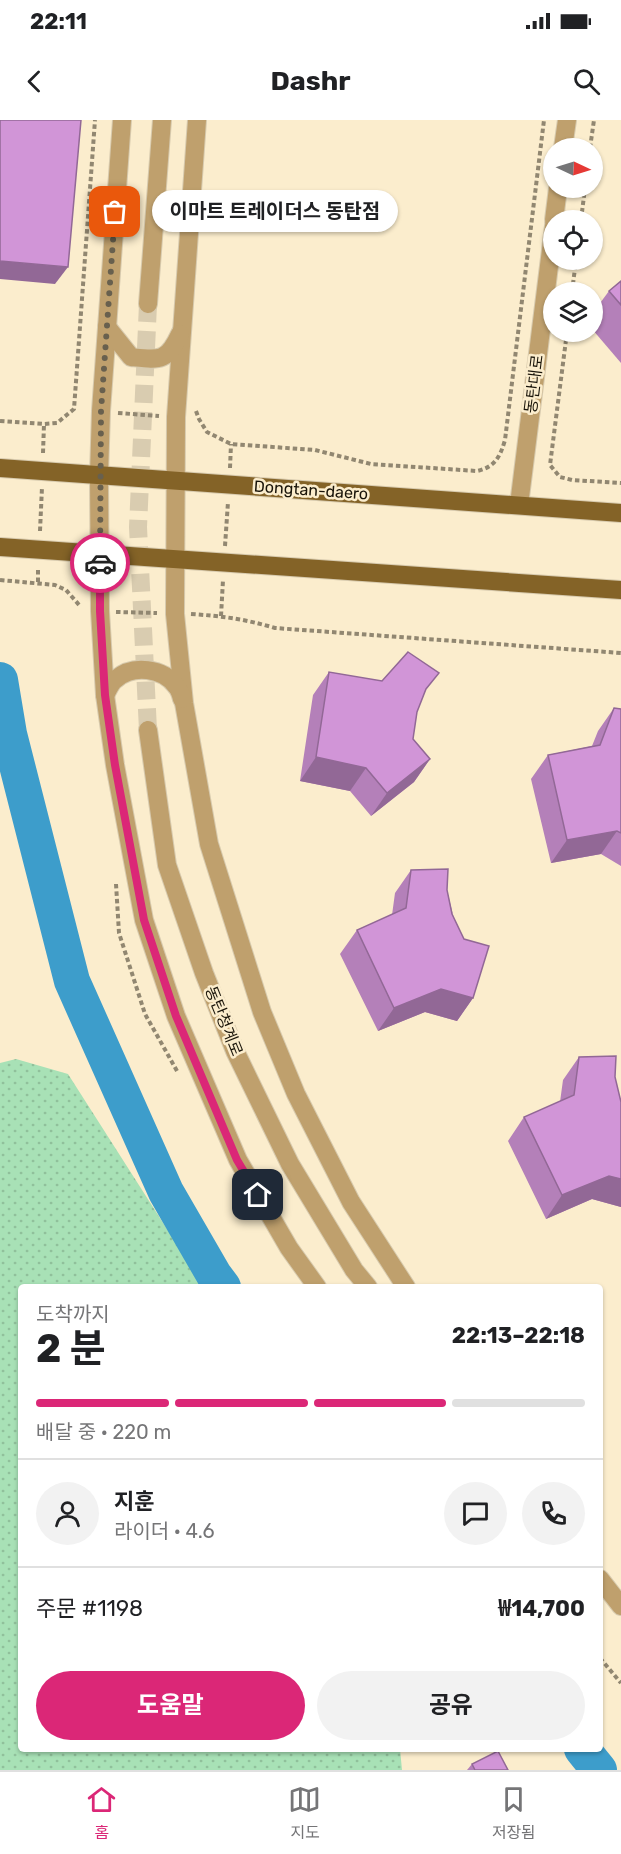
<!DOCTYPE html>
<html lang="ko">
<head>
<meta charset="utf-8">
<style>
  :root { --surface:#fff; --page:#f2f2f2; --text:#202124; --muted:#757577; --line:#e0e0e0; --accent:#db2777 }
  body { margin:0; font-family:Rubik,"Noto Sans KR",sans-serif; background:var(--page); color:var(--text); height:100vh; display:flex; flex-direction:column; font-size:22px; white-space:nowrap }
  * { box-sizing:border-box; margin:0 }
  p { font-size:20px; color:var(--muted) }
  .icon { flex:none; width:33px; height:33px; fill:none; stroke:currentColor; stroke-width:2; stroke-linecap:round; stroke-linejoin:round }
  .map { position:relative; flex:1; overflow:hidden }
  .panel { position:absolute; left:18px; top:1164px; width:585px; height:468px; display:flex; flex-direction:column; background:var(--surface); border-radius:6px; box-shadow:0 2px 4px #0004 }
  .panel>* { flex:none }
  .needle { width:39px; rotate:94deg }
  .tools { position:absolute; left:543px; top:18px; display:grid; gap:12px }
  .tools a { display:grid; place-items:center; width:60px; height:60px; border-radius:50%; background:var(--surface); box-shadow:0 2px 4px #0004; font-size:30px }
  .pin { position:absolute; display:grid; place-items:center; width:51px; height:51px; color:#fff; margin:-26px; border-radius:12px; box-shadow:0 3px 9px #0006 }
  .courier { position:absolute; display:grid; place-items:center; width:60px; height:60px; margin:-30px; border:4px solid #db2777; border-radius:50%; background:#fff; color:#222; box-shadow:0 2px 8px #0007 }
  .bubble { position:absolute; height:42px; border-radius:21px; background:var(--surface); box-shadow:0 2px 4px #0004; font-size:20px; font-weight:700; line-height:42px; text-align:center }
  .headline em { font-style:normal; font-weight:700 }
  .headline div { display:flex; flex-direction:column-reverse }
  .headline { display:flex; align-items:center; justify-content:space-between; height:102px; padding:0 18px }
  h1 { font-size:39px; font-weight:700; line-height:45px }
  .bar { display:grid; grid-template-columns:repeat(4,1fr); gap:9px 6px; align-content:center; height:72px; padding:0 18px }
  .bar i { height:8px; border-radius:4px; background:var(--line) }
  .bar .active { background:var(--accent) }
  .bar p { grid-column:span 4 }
  .line { display:flex; align-items:center; gap:15px; padding:0 18px; border-top:2px solid var(--line) }
  .line div { flex:1 }
  .round { display:grid; place-items:center; flex:none; width:63px; height:63px; border-radius:32px; background:var(--page) }
  .cta { display:flex; gap:12px; margin-top:auto; padding:12px 18px }
  .cta a { flex:1; height:69px; border-radius:36px; background:var(--accent); color:#fff; font-size:24px; font-weight:700; line-height:69px; text-align:center }
  .cta a+a { background:var(--page); color:var(--text) }
  .status { display:flex; justify-content:space-between; align-items:center; height:42px; padding:0 30px; background:var(--surface); direction:ltr }
  .status svg { height:16px; fill:currentColor }
  header { display:flex; justify-content:space-between; align-items:center; height:78px; padding:0 18px; background:var(--surface); font-size:27px; font-weight:700 }
  .tabs { display:flex; justify-content:space-around; align-items:center; height:84px; border-top:2px solid var(--line); background:var(--surface); font-size:16px; color:var(--muted) }
  .tabs a { display:grid; justify-items:center; gap:3px }
  .tabs .active { color:var(--accent) }
  .map>svg:first-child { display:block }
  .grass { fill:url(#grass-dots) }
  .lines { fill:none; stroke-linecap:round; stroke-linejoin:round }
  .river { stroke:#3d9dcb; stroke-width:36 }
  .minor-tunnel { stroke:#d9ccb0; stroke-width:18; stroke-dasharray:18 9; stroke-linecap:butt }
  .minor-casing { stroke:#d7caae; stroke-width:20 }
  .major-casing { stroke:#d7caae; stroke-width:20 }
  .path { stroke:#918771; stroke-width:4; stroke-dasharray:4.5 3; stroke-linecap:butt }
  .minor { stroke:#bfa06d; stroke-width:18 }
  .major { stroke:#846327; stroke-width:18 }
  .wall { fill:#b480b9 }
  .shaded-wall { fill:#926896 }
  .building { fill:#d195d7; stroke:#926896; stroke-width:1.5 }
  .done { stroke:#68604e; stroke-width:6; stroke-dasharray:0 10.8 }
  .route { stroke:#db2777; stroke-width:8 }
  .labels { text-anchor:middle; dominant-baseline:central; stroke-width:5; stroke-linejoin:round; paint-order:stroke }
  .street-label { font-size:16px; fill:#191409; stroke:#fbedcd }
</style>
</head>
<body>
<div class="status"><b>22:11</b><svg viewBox="0 0 49 12"><path d="M0 12V9h3v3zM5 12V6h3v6zM10 12V3h3v9zM15 12V0h3v12zM26 1h20v11H26zM47 4h2v5h-2z"/></svg></div>
<header><svg class="icon" aria-label="back" viewBox="0 0 24 24"><path d="M15 5l-7 7 7 7"/></svg>Dashr<svg class="icon" aria-label="search" viewBox="0 0 24 24"><circle cx="10" cy="10" r="6"/><path d="M15 15l6 6"/></svg></header>
<div class="map">
<svg width="621" height="1650" viewBox="0 0 621 1650">
  <defs>
    <pattern id="grass-dots" width="8" height="8" patternUnits="userSpaceOnUse" patternTransform="scale(1.5)"><rect width="8" height="8" fill="#a8e1b6"/><path d="M2 2h.1M6 6h.1" fill="none" stroke="#90c09b" stroke-width="1.8" stroke-linecap="round"/></pattern>
  </defs>
  <rect width="100%" height="100%" fill="#fbedcd"/>
  <polygon class="grass" points="16,939 68,954 204,1167 21,1167 21,1629 400,1629 402,1650 0,1650 0,943"/>
  <g class="lines">
    <g class="river">
      <polyline points="0,560 9,614 72,861 166,1072 214,1155 223,1167"/>
      <polyline points="582,1629 599,1650"/>
    </g>
    <polyline class="minor-tunnel" points="148,184 138,407 148,610"/>
    <defs>
      <g id="minor">
        <polyline points="122,0 101,291 99,355 100,491 105,575 115,645 144,800 176,896 238,1040 289,1128 317,1167"/>
        <polyline points="197,0 176,297 175,494 184,583 209,724 262,892 296,974 351,1082 406,1167"/>
        <polyline points="563,28 567,0"/>
        <polyline points="554,100 558,68"/>
        <polyline points="148,184 162,0"/>
        <path d="M107 207 131 237C160 240 167 242 180 214"/>
        <polyline points="519,385 554,106"/>
        <path d="M105 575C108 570 111 562 116 559 133 544 163 548 176 566 179 569 181 575 182 579"/>
        <polyline points="148,610 167,745 204,853 235,931 290,1044 354,1150 368,1167"/>
        <polyline points="600,1459 621,1486"/>
      </g>
      <g id="major">
        <polyline points="0,348 621,393"/>
        <polyline points="0,427 621,470"/>
      </g>
    </defs>
    <use href="#minor" class="minor-casing"/>
    <use href="#major" class="major-casing"/>
    <g class="path">
      <polyline points="590,28 594,0"/>
      <polyline points="581,100 585,68"/>
      <polyline points="572,172 576,140"/>
      <polyline points="567,212 550,345 560,357 572,360 621,363"/>
      <path d="M196 291 199 299 207 312 231 324 315 330 371 344 477 351C495 347 500 337 505 320L544 0"/>
      <polyline points="118,293 159,296"/>
      <polyline points="0,301 44,304 57,303 74,289 95,0"/>
      <polyline points="43,333 44,304"/>
      <polyline points="230,348 231,324"/>
      <polyline points="40,411 42,367"/>
      <polyline points="225,426 228,382"/>
      <polyline points="0,460 55,465 66,470 80,486"/>
      <polyline points="38,462 38,448"/>
      <polyline points="116,492 157,493"/>
      <path d="M191 494C222 496 245 499 275 508L621 533"/>
      <polyline points="221,496 223,460"/>
      <polyline points="116,764 119,813 145,894 177,951"/>
      <polyline points="600,1538 621,1563"/>
    </g>
    <use href="#minor" class="minor"/>
    <use href="#major" class="major"/>
  </g>
  <g class="wall">
    <polygon points="621,161 621,243 592,209 592,194 609,171"/>
    <polygon points="329,552 424,573 417,592 413,619 430,639 414,662 371,696 350,671 300,661 313,575"/>
    <polygon points="614,588 621,589 621,746 601,734 551,743 531,659 548,635 592,626 598,611"/>
    <polygon points="411,750 447,770 473,878 457,901 425,892 378,911 340,834 357,810 392,795 395,773"/>
    <polygon points="579,937 615,957 621,982 621,1087 592,1079 546,1099 508,1021 524,997 560,982 563,960"/>
    <polygon points="472,1644 508,1650 467,1650"/>
  </g>
  <g class="shaded-wall">
    <polygon points="0,141 68,147 55,164 0,159"/>
    <polygon points="316,637 366,648 350,671 300,661"/>
    <polygon points="430,639 414,662 371,696 387,673"/>
    <polygon points="617,711 601,734 551,743 567,720"/>
    <polygon points="441,869 473,878 457,901 425,892 378,911 394,888"/>
    <polygon points="609,1056 621,1059 621,1087 592,1079 546,1099 562,1075"/>
  </g>
  <g class="building">
    <polygon points="0,0 81,0 68,147 0,141"/>
    <polygon points="621,161 621,185 609,171"/>
    <polygon points="408,532 439,553 426,569 417,592 413,619 430,639 387,673 366,648 316,637 329,552 382,561"/>
    <polygon points="614,588 621,589 621,713 617,711 567,720 548,635 600,625"/>
    <polygon points="448,749 447,770 452,794 464,819 489,826 473,878 441,869 394,888 357,810 406,788 411,750"/>
    <polygon points="616,936 615,957 621,982 621,1059 609,1056 562,1075 524,997 574,975 579,937"/>
    <polygon points="498,1631 508,1650 475,1650 472,1644"/>
  </g>
  <g class="lines">
    <polyline class="done" points="100,443 101,291 115,92"/>
    <polyline class="route" points="100,443 100,491 105,575 115,645 144,800 176,896 237,1040 258,1075"/>
  </g>
  <g class="labels">
    <g class="street-label">
      <text transform="translate(534 264) rotate(-83)">동탄대로</text>
      <text transform="translate(311 370) rotate(4)">Dongtan-daero</text>
      <text transform="translate(224 901) rotate(68)">동탄청계로</text>
    </g>
  </g>
</svg>
<div class="tools">
<a><svg class="needle" viewBox="-14 -14 28 28"><path d="M0-13l5 13h-10z" fill="#e53935"/><path d="M0 13l5-13h-10z" fill="#757577"/></svg></a>
<a><svg class="icon" aria-label="locate" viewBox="0 0 24 24"><circle cx="12" cy="12" r="6"/><path d="M12 2v4M12 18v4M2 12h4M18 12h4"/></svg></a>
<a><svg class="icon" aria-label="layers" viewBox="0 0 24 24"><path d="M12 4l9 5-9 5-9-5zM3 14l9 5 9-5"/></svg></a>
</div>
<div class="pin" style="left:115px;top:92px;background:#ea580c"><svg class="icon" aria-label="bag" viewBox="0 0 24 24"><path d="M5 8h14l-1 12H6zM9 8a3 3 0 0 1 6 0"/></svg></div>
<div class="pin" style="left:258px;top:1075px;background:#1f2937"><svg class="icon" aria-label="home" viewBox="0 0 24 24"><path d="M3 11l9-7 9 7M6 9v11h12V9"/></svg></div>
<div class="courier" style="left:100px;top:443px"><svg class="icon" aria-label="car" viewBox="0 0 24 24"><path d="M5 17H2v-5l4-1 3-4h7l3 4 3 1v5h-3M9 17h6M6 11h13"/><circle cx="7" cy="17" r="2"/><circle cx="17" cy="17" r="2"/></svg></div>
<div class="bubble" style="left:152px;top:70px;width:246px">이마트 트레이더스 동탄점</div>
<section class="panel">
<div class="headline"><div><h1>2 분</h1><p>도착까지</p></div><em>22:13–22:18</em></div>
<div class="bar"><i class="active"></i><i class="active"></i><i class="active"></i><i></i><p>배달 중 · 220 m</p></div>
<div class="line" style="height:108px"><a class="round"><svg class="icon" aria-label="person" viewBox="0 0 24 24"><circle cx="12" cy="8" r="4"/><path d="M4 21q1-7 8-7t8 7"/></svg></a><div><b>지훈</b><p>라이더 · 4.6</p></div><a class="round"><svg class="icon" aria-label="chat" viewBox="0 0 24 24"><path d="M4 5h16v11H9l-5 4z"/></svg></a><a class="round"><svg class="icon" aria-label="phone" viewBox="0 0 24 24"><path d="M5 4h4l2 5-3 2q2 4 5 5l2-3 5 2v4C11 20 4 13 5 4z"/></svg></a></div>
<div class="line" style="height:78px"><div>주문 #1198</div><b>₩14,700</b></div>
<div class="cta"><a>도움말</a><a>공유</a></div>
</section>
</div>
<nav class="tabs">
<a class="active"><svg class="icon" aria-label="home" viewBox="0 0 24 24"><path d="M3 11l9-7 9 7M6 9v11h12V9"/></svg>홈</a>
<a><svg class="icon" aria-label="map" viewBox="0 0 24 24"><path d="M3 6l6-2 6 2 6-2v14l-6 2-6-2-6 2zM9 4v14M15 6v14"/></svg>지도</a>
<a><svg class="icon" aria-label="saved" viewBox="0 0 24 24"><path d="M7 4h10v16l-5-4-5 4z"/></svg>저장됨</a>
</nav>
</body>
</html>
